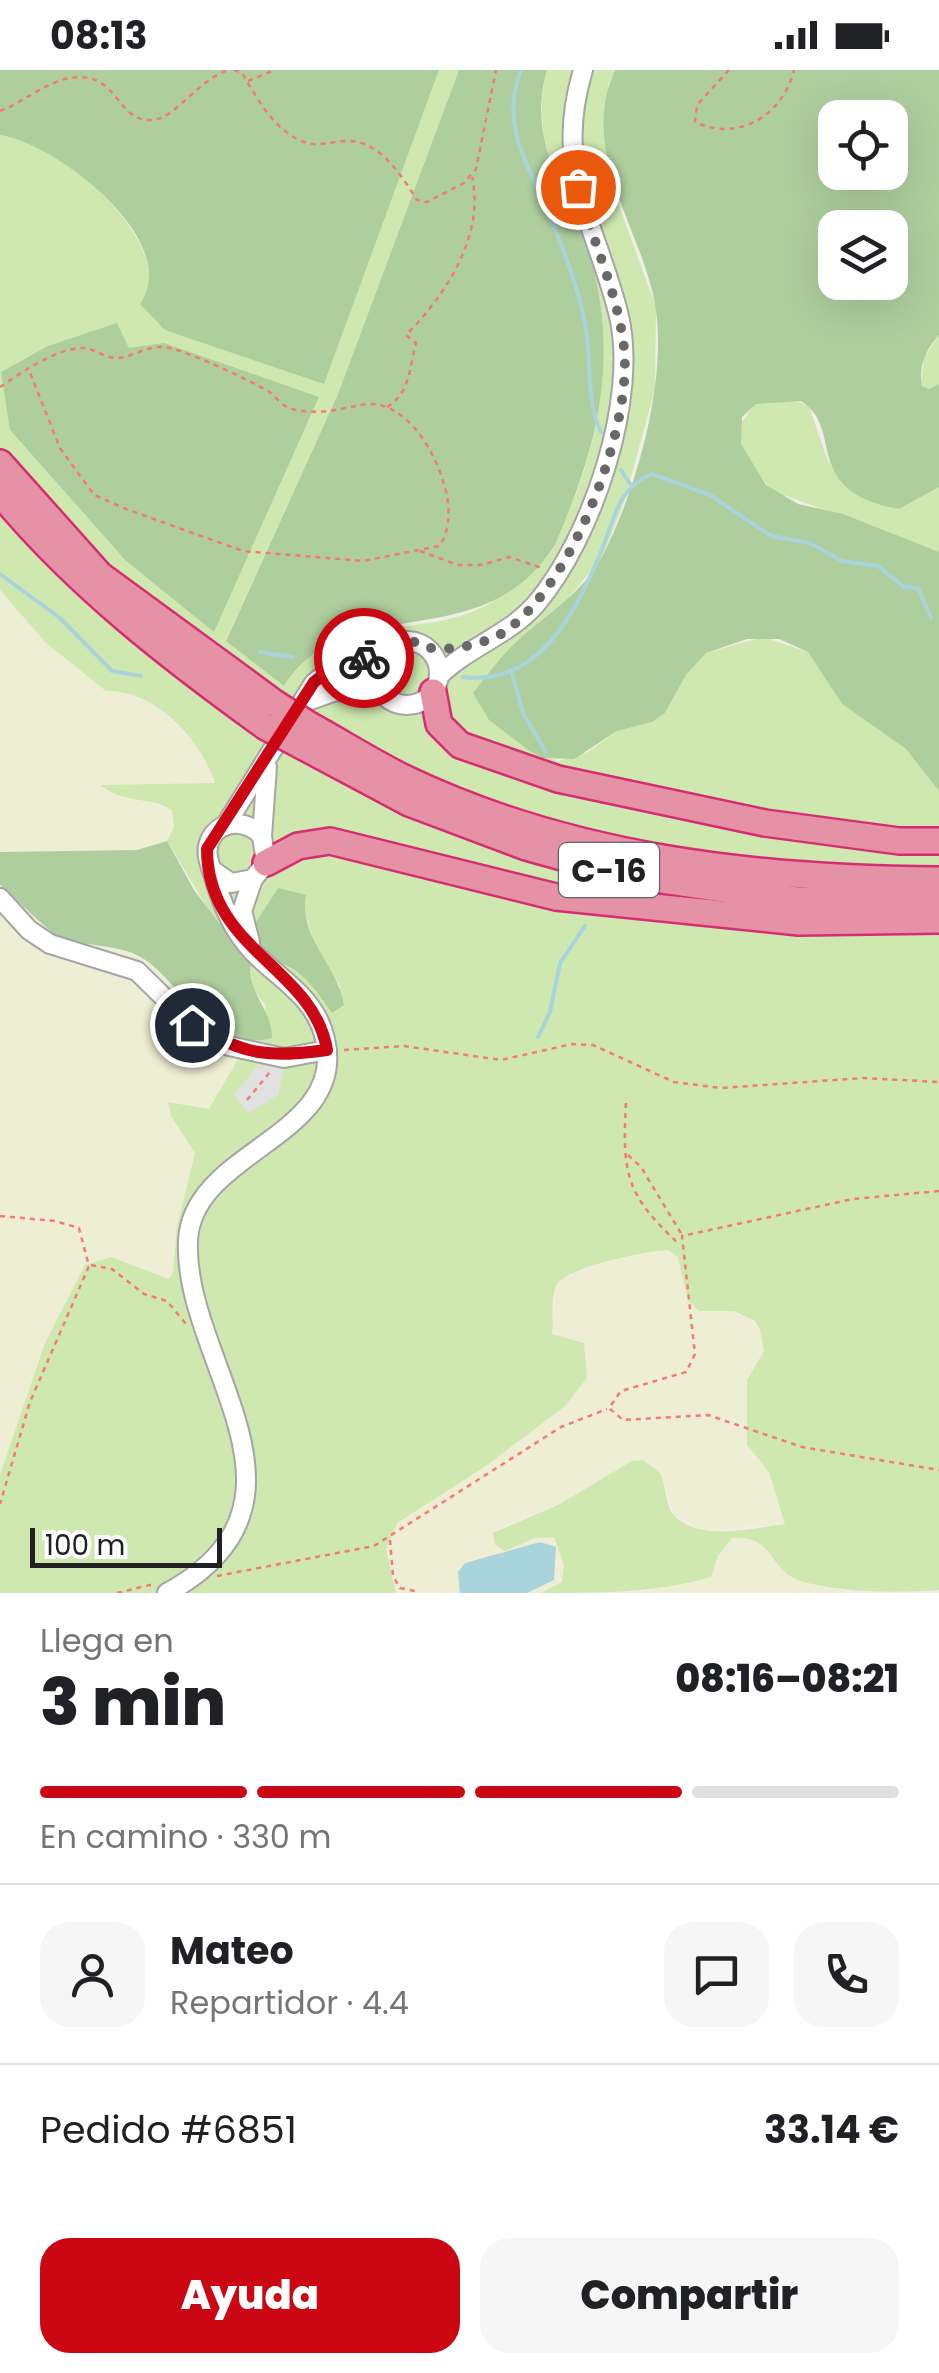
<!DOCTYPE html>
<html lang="es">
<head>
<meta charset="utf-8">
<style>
  :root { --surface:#fff; --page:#f6f6f6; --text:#202124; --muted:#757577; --line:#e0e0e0; --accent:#ca0713 }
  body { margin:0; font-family:Poppins,sans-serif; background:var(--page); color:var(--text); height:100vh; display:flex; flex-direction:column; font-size:38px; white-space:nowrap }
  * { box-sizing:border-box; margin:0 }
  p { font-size:32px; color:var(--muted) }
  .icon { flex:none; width:55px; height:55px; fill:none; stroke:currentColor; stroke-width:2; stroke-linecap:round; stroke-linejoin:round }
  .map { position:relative; height:1523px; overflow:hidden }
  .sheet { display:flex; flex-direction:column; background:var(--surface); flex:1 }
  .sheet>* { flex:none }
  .tools { position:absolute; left:818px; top:30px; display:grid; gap:20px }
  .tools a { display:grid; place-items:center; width:90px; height:90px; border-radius:20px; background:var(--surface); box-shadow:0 10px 40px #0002; font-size:50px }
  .scale { position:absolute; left:30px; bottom:25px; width:192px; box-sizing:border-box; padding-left:10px; border:5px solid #212121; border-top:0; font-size:28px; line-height:35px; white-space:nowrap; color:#212121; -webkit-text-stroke:8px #fff; paint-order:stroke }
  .pin { position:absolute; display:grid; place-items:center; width:85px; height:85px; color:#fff; margin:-42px; border:5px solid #fff; border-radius:50%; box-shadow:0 2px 10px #0007 }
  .courier { position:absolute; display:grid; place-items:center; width:100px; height:100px; margin:-50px; border:8px solid #ca0713; border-radius:50%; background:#fff; color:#222; box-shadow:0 2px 12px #0007 }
  .headline em { font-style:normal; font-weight:800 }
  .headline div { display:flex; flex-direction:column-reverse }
  .headline { display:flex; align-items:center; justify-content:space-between; height:170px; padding:0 40px }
  h1 { font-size:65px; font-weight:800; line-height:75px }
  .bar { display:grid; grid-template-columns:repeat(4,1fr); gap:15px 10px; align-content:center; height:120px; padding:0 40px }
  .bar i { height:12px; border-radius:8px; background:var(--line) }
  .bar .current { background:var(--accent) }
  .bar p { grid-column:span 4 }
  .line { display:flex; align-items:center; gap:25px; padding:0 40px; border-top:2px solid var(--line) }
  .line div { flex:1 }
  .round { display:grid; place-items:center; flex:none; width:105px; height:105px; border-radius:30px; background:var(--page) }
  .primary-button { display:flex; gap:20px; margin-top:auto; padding:20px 40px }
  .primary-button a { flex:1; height:115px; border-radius:30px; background:var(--accent); color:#fff; font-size:40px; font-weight:800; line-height:115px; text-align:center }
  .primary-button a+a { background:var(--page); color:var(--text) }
  .status { display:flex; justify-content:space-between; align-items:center; height:70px; padding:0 50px; background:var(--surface); direction:ltr }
  .status svg { height:28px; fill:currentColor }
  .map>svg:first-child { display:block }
  .farmland { fill:#eeeed4 }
  .grass { fill:#cfe8b0; fill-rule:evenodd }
  .forest { fill:#afce9e; fill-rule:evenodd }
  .parking { fill:#e1e1e1 }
  .water { fill:#aad4dc }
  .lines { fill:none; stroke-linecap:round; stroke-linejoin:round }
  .stream { stroke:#aad4dc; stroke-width:4 }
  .minor-casing { stroke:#a5a5a5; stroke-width:22 }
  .highway-casing { stroke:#d62d72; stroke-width:30 }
  .path { stroke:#f67974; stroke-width:2.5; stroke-dasharray:5 5; stroke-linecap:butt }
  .minor { stroke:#fff; stroke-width:18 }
  .highway { stroke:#e592a7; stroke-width:25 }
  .highway-bridge-casing { stroke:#d62d72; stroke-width:30; stroke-linecap:butt }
  .highway-bridge { stroke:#e592a7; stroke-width:25 }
  .done { stroke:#6a6866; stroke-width:10; stroke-dasharray:0 18 }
  .route { stroke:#ca0713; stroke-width:12 }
  .labels { text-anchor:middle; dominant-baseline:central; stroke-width:10; stroke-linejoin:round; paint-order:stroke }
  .shield { fill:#fff; stroke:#646464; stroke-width:2.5 }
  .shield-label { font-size:32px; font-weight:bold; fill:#212121 }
</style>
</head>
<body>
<div class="status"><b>08:13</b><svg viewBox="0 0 49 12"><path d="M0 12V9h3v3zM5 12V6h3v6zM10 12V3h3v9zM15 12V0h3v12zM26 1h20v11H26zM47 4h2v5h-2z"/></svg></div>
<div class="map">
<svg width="939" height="1523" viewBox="0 0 939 1523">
  <rect width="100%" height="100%" fill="#f1ede7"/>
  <g class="farmland">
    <polygon points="0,520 34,559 106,621 126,620 154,636 200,676 215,713 102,716 172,740 174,757 167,771 137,780 0,782"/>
    <polygon points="0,815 56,865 118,878 147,891 202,947 242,970 237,991 209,1039 195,1040 175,1031 169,1038 195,1083 177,1157 173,1203 162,1209 138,1197 85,1195 45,1273 0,1405"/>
    <polygon points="668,1180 678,1187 688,1231 699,1241 733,1241 755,1252 760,1260 764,1281 747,1310 747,1375 769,1402 786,1454 704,1460 674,1445 665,1413 622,1397 571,1428 502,1457 505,1481 535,1468 554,1467 564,1495 562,1513 541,1523 396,1523 386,1479 396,1453 486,1396 565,1336 587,1308 584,1273 551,1265 556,1216 563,1207 611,1190"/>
    <polygon points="732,1468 756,1469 797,1510 853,1523 633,1523 711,1507 718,1486"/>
  </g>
  <g class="grass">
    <path d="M439 0H459L338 324 226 570 284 616C333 541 404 569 474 541 499 531 529 507 547 487 557 475 561 459 567 446 599 371 614 290 596 209 579 129 525 87 547 0H615L608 15 606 67 612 116 656 237 655 319 625 429 602 488 558 540 513 575 489 650 528 680 558 691 588 682 617 661 652 652 665 643 686 605 706 583 763 567 808 582 842 634 906 679 939 721V1520C893 1523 844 1523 800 1511 767 1499 775 1465 732 1468L718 1486 711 1507C656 1523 599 1523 541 1523L562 1512 564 1495 554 1467 535 1468 505 1481 495 1475 493 1463 560 1434 632 1391 643 1390 660 1403C666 1415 665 1430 671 1441 693 1474 754 1458 785 1454L769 1402 747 1375V1310L764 1281 760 1260 755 1251 734 1241H699L688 1231 678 1187 668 1180C647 1181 564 1197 556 1216 550 1231 554 1249 552 1264L584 1273 587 1308 565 1336 486 1396 397 1453 386 1480 396 1523H0V1405L45 1273 85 1195 111 1187 169 1209 173 1203 177 1157 195 1083 171 1046 168 1032 209 1039 237 991 242 970 258 972 266 936 249 913 250 897 278 891 305 907 315 918H341L318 880 303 839 278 818 254 855 222 857 216 852 167 771 174 757 172 740C149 726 124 734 100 715L215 713C201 670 155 619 106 621L45 572 0 520V65C59 73 160 158 149 221L324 313ZM117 254 129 278 142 277 319 327 214 561 126 491 10 360 2 302 49 276Z"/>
    <polygon points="939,265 939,314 929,320 921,316 924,288"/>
    <polygon points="774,330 792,329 809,336 827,389 841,412 863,428 899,439 939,417 939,482 773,421 753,399 741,374 739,356 755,334"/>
  </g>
  <g class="forest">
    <path d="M0 0H439L324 314 165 260 140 234C184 171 56 73 0 65Z"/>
    <path d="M459 0H547C523 82 580 133 596 209 617 307 593 386 555 475 481 591 347 516 284 616L226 571 338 324Z"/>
    <path d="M615 0H939V265C926 279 918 297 922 316L929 319 939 314V417L899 439C799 421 846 359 801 331L756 334 742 347 741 374 766 415 798 434 843 444 939 482V721L906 679 842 634 808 582 779 569H747L706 583 686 605 665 643 652 652 617 661 574 689 543 688 528 680 489 650 473 623C486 607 498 590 512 576 543 546 582 525 603 485 637 418 668 309 655 234 641 157 578 81 615 0ZM835 48H890V102H835ZM835 158H890V212H835Z"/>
    <polygon points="117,253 129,278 164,273 319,327 214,562 126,491 10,360 1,302 48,276"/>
    <path d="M167 771 194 820 222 857 254 855 278 818 306 825C298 867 338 896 344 935L332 943C312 914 289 880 250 897 249 924 272 940 272 968 216 985 185 920 147 891 121 872 87 879 58 866 45 859 15 827 0 815V782L137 780Z"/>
  </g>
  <polygon class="parking" points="266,994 284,998 278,1025 249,1043 234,1025 258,995 262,998"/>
  <polygon class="water" points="540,1472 556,1477 554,1510 527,1523 460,1523 458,1502 465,1493"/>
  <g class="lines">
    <g class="stream">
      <path d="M521 0C499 55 529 96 550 146 563 178 577 214 584 248 593 286 584 327 601 362"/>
      <polyline points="621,400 630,414"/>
      <polyline points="0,504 60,548 112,601 141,606"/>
      <polyline points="259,582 293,587"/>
      <polyline points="511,600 523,643 546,682"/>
      <path d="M463 607C541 617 578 538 603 477 615 446 619 417 652 404L710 425 771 466 810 473 842 491 878 496 904 517 918 518 931 548"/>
      <polyline points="538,967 550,942 560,893 585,856"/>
    </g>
    <defs>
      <g id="minor">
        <circle cx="407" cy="603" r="32"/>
        <path d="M439 606C468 577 509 565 536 534 592 468 640 327 618 242 594 149 553 100 583 0"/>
        <polyline points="302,633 336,621 383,623"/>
        <polyline points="225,756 314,613 334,597 382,583"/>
        <polyline points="262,766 267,697"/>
        <polyline points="0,828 29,860 50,874 137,901 192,955 229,976 284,988 327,980"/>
        <polyline points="250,872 242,841 253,809"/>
        <path d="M167 1523C335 1431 182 1292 188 1170 193 1080 348 1067 325 969 316 928 282 911 254 883 232 860 222 834 213 804 209 792 204 781 211 768 223 748 248 751 262 766L266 793 253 809 231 813 212 800"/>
      </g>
      <g id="highway">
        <polyline points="0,393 100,505 276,634"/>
        <path d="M0 423C76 515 169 587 266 657"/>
        <polyline points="433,622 439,654 460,675 558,709 765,753 899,771 939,771"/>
        <path d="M311 656C342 673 372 692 404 708 571 788 756 809 939 810"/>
        <polyline points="302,676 409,733 526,777 627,805 798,830 939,832"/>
        <polyline points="266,793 298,776 330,771 556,827 799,852 939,850"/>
      </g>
    </defs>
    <use href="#minor" class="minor-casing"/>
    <use href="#highway" class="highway-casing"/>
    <g class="path">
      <path d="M234 0 242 3C257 28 274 61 304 72 320 78 334 70 350 71 381 72 403 108 417 130L427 132 464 113 476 99 496 0"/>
      <path d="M729 0 697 35 695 52C740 73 783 44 794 0"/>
      <polyline points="248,11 275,0"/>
      <path d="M0 41C24 32 44 13 70 8 120 0 115 53 153 50 176 48 200 7 230 0"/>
      <path d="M0 317C22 302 55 279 82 278 95 278 105 289 119 288 134 286 147 276 163 277 182 278 249 310 268 321 274 325 279 332 285 336 307 347 338 340 360 335 402 326 433 377 443 411 450 431 452 459 439 476L363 491 243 481 126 439 94 425 60 378 29 300"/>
      <path d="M387 337C411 322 409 298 416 273L406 265C446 225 485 165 472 107"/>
      <polyline points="420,481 458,495 481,495 509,487 542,498"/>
      <polyline points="344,980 404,976 501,990 572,974 593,975 674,1012 721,1018 863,1008 939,1012"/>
      <polyline points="247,1030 270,1002"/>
      <path d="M626 1033C622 1104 626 1125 679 1174"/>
      <polyline points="628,1085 641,1097 682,1165"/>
      <polyline points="939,1121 853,1129 682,1166 695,1284 686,1302 621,1321 609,1338 623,1350 708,1345 802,1377 939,1400"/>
      <polyline points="0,1146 55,1151 79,1158 89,1196 30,1332 0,1434"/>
      <polyline points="91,1195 112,1199 144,1224 167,1231 186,1254"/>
      <polyline points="390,1470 393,1506 400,1518 415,1521"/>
      <polyline points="217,1506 374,1476 561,1357 607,1339"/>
      <polyline points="117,1523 154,1514"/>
    </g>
    <use href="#minor" class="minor"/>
    <use href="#highway" class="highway"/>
    <defs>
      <g id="highway-bridge">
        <polyline points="276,634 311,656"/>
        <polyline points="266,657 302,676"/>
      </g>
    </defs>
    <use href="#highway-bridge" class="highway-bridge-casing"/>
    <use href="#highway-bridge" class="highway-bridge"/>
  </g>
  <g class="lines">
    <path class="done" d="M364 588C378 584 390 572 405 571 414 570 418 574 426 577 448 582 481 575 501 564 570 522 633 358 624 278 618 223 592 170 578 117"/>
    <path class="route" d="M192 955C245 985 268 988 327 980 314 898 207 880 207 779L314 612 334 597 364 588"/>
  </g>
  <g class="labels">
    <rect class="shield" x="559" y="773" width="100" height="54" rx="8"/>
    <g class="shield-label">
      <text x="609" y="800">C-16</text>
    </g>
  </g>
</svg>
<div class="tools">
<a><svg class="icon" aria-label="locate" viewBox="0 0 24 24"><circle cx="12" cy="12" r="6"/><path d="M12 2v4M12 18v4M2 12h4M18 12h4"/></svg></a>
<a><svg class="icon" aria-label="layers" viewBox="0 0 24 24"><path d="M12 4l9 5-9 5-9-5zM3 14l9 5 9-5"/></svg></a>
</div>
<div class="scale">100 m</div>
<div class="pin" style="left:578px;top:117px;background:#ea580c"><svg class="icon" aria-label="bag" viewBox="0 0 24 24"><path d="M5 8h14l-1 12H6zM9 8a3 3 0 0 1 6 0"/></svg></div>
<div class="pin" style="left:192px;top:955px;background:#1f2937"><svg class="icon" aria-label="home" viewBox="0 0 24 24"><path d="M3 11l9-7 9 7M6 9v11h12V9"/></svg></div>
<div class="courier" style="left:364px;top:588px"><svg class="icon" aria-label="bike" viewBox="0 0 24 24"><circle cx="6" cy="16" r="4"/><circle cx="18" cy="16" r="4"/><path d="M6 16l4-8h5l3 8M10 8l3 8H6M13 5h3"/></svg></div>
</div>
<section class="sheet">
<div class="headline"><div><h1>3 min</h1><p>Llega en</p></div><em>08:16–08:21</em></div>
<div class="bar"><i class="current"></i><i class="current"></i><i class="current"></i><i></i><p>En camino · 330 m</p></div>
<div class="line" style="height:180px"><a class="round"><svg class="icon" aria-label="person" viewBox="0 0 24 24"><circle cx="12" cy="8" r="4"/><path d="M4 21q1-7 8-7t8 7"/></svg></a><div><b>Mateo</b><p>Repartidor · 4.4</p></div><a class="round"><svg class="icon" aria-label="chat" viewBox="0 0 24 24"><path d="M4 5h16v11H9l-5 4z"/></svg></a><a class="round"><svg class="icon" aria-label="phone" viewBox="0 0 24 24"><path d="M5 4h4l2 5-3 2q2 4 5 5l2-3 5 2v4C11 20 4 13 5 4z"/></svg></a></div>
<div class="line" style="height:130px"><div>Pedido #6851</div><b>33.14 €</b></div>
<div class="primary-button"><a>Ayuda</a><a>Compartir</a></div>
</section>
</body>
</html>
